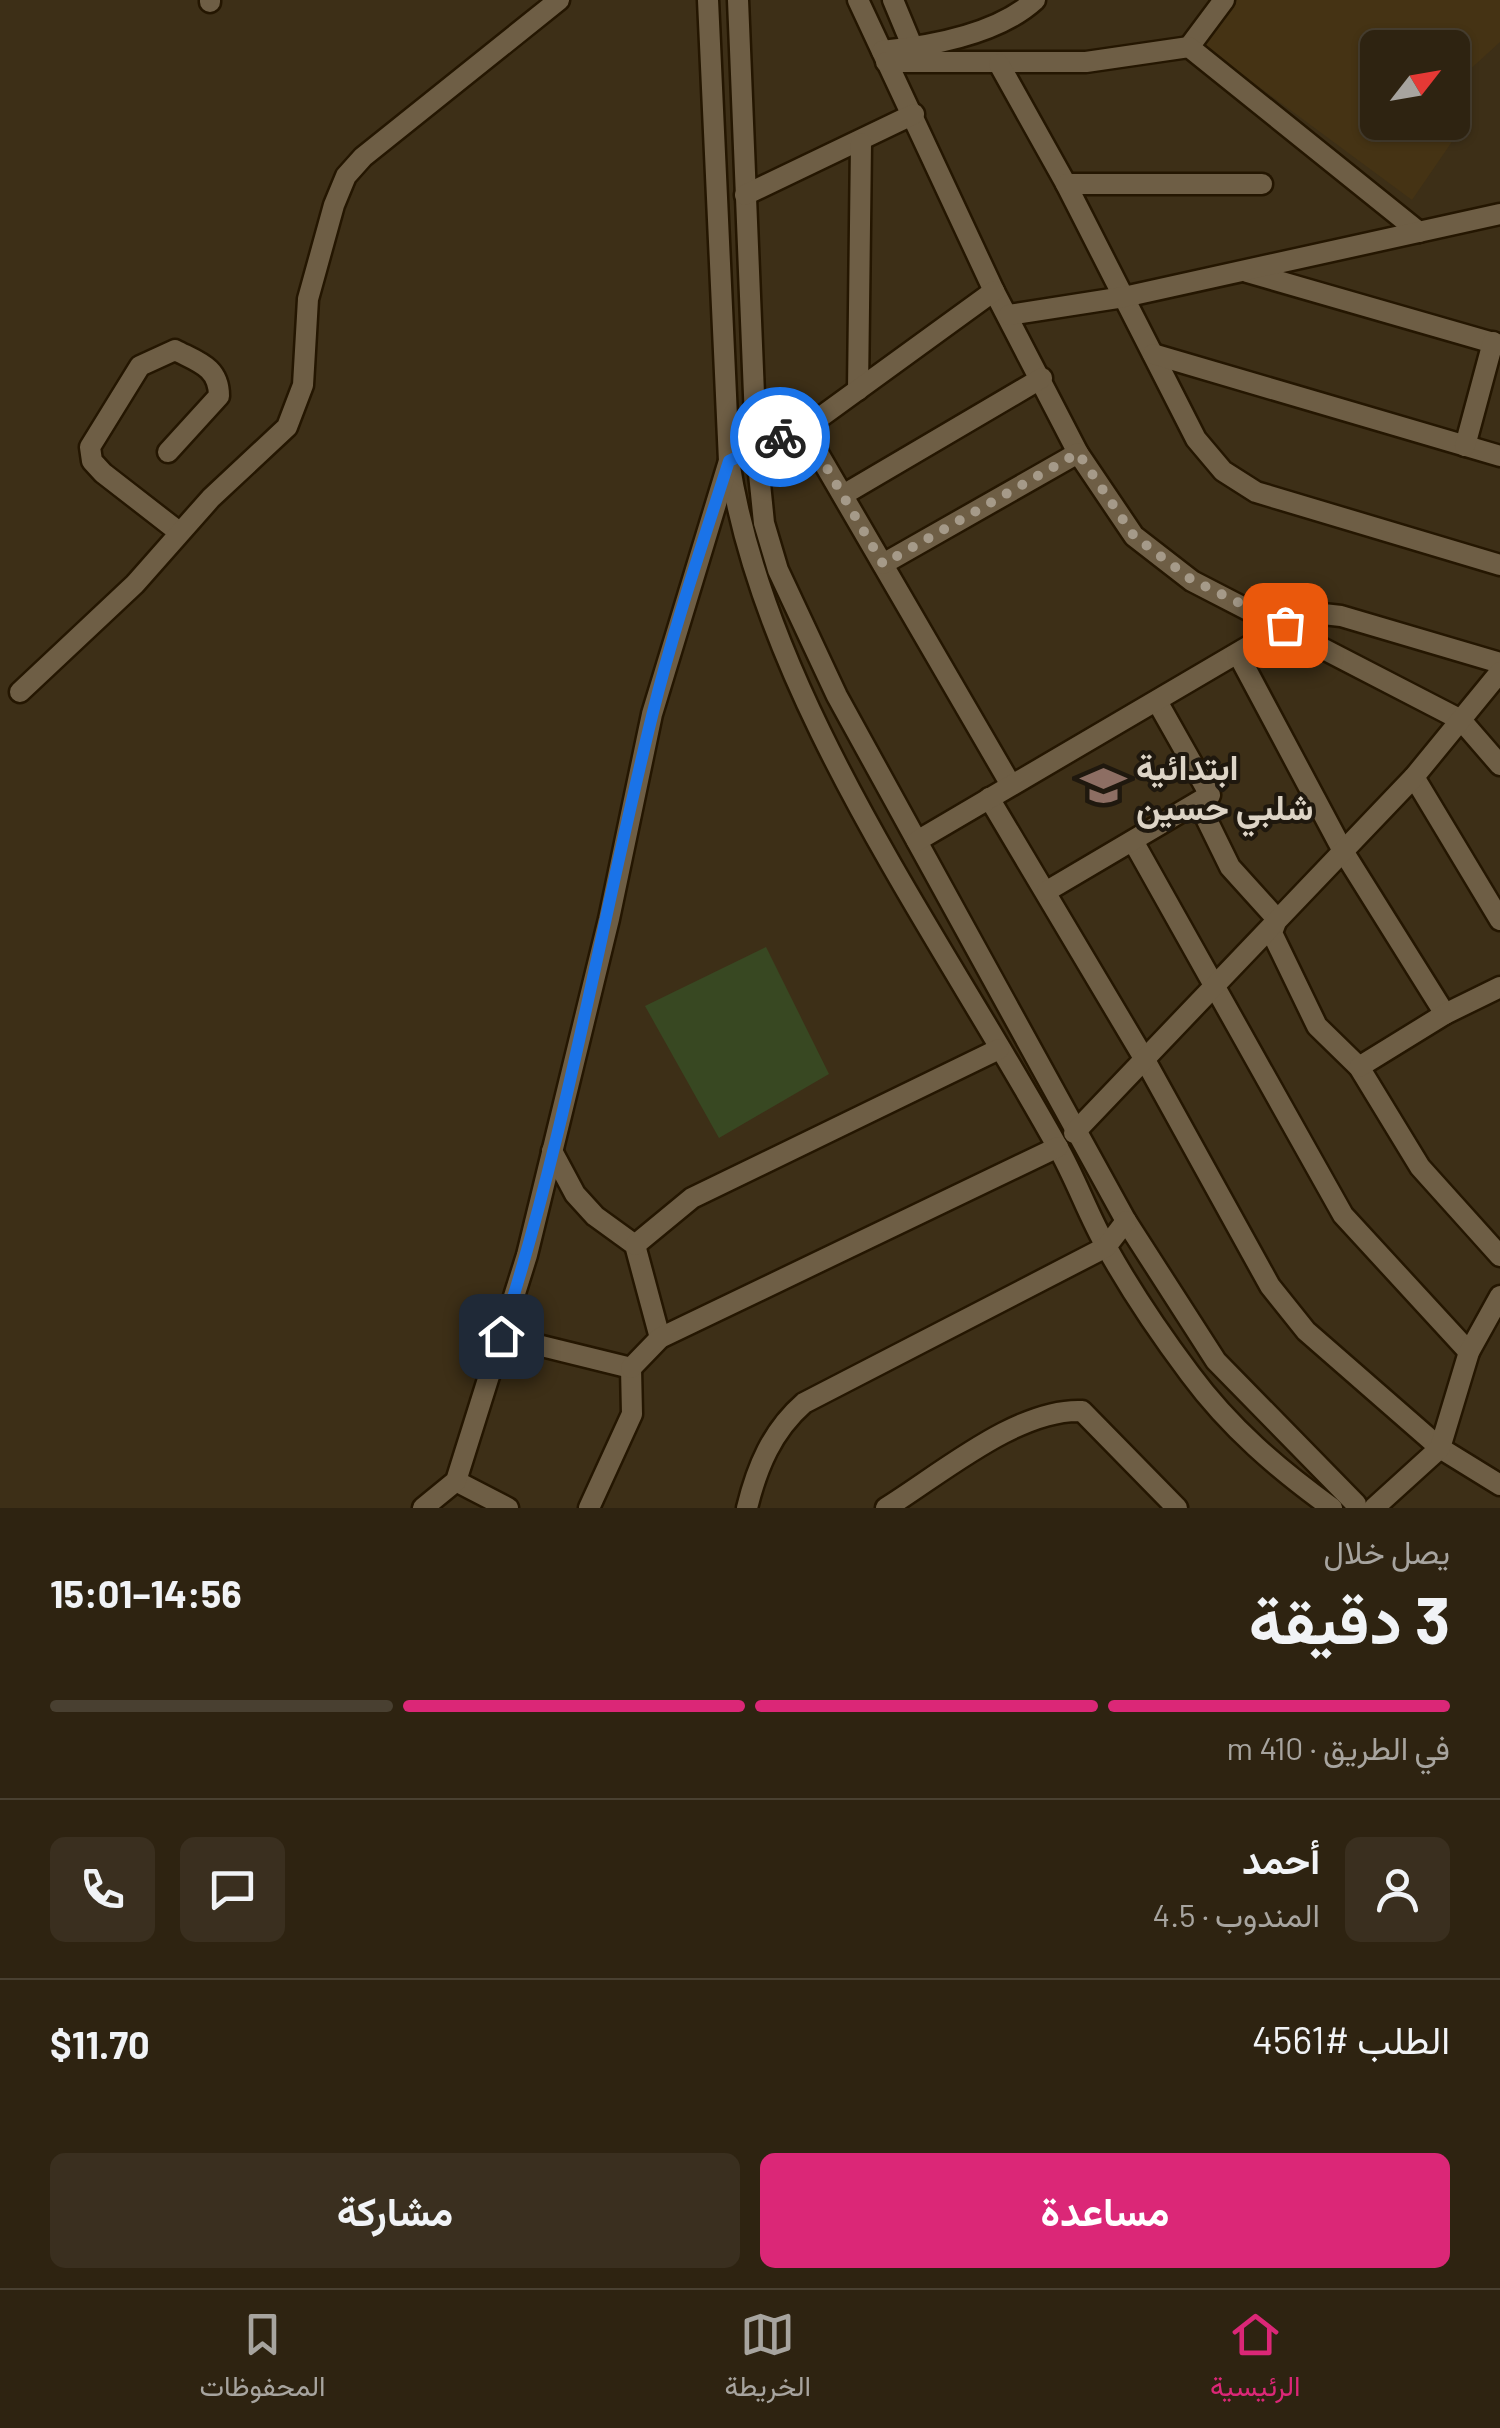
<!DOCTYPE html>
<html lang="ar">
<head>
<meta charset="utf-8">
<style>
  :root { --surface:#2e2311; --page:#3a2f1f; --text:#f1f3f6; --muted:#a7a49f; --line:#494031; --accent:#db2777 }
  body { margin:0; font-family:Barlow,Vazirmatn,sans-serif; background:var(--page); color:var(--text); direction:rtl; height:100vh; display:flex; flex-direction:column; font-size:38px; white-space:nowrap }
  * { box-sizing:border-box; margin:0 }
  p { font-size:32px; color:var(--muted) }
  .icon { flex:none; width:55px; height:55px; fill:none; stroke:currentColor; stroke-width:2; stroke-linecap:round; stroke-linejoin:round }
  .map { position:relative; height:1508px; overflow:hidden; direction:ltr }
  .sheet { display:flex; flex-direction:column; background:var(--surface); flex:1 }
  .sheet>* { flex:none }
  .needle { width:65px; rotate:59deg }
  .controls { position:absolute; left:1360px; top:30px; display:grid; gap:20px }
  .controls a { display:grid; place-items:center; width:110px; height:110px; border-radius:15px; background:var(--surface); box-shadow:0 2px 8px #0004,0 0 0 2px var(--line); font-size:50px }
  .pin { position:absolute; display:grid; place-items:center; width:85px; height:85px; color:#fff; margin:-42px; border-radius:20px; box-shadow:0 5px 15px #0006 }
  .courier { position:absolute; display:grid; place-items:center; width:100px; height:100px; margin:-50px; border:8px solid #1a73e8; border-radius:50%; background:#fff; color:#222; box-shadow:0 2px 12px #0007 }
  .head em { font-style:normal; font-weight:700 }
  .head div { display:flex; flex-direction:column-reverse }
  .head { display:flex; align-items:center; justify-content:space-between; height:170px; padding:0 50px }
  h1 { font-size:65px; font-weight:700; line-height:75px }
  .bar { display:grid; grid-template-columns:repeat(4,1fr); gap:15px 10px; align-content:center; height:120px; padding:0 50px }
  .bar i { height:12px; border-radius:8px; background:var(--line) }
  .bar .active { background:var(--accent) }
  .bar p { grid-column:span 4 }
  .line { display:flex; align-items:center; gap:25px; padding:0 50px; border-top:2px solid var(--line) }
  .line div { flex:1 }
  .round { display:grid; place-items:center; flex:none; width:105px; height:105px; border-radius:15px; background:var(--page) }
  .button { display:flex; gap:20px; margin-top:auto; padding:20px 50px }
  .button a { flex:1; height:115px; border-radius:15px; background:var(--accent); color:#fff; font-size:40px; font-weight:700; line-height:115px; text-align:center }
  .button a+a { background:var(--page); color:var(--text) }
  .tabs { display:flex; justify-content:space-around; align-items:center; height:140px; border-top:2px solid var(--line); background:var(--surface); font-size:28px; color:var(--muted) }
  .tabs a { display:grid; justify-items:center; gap:5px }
  .tabs .active { color:var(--accent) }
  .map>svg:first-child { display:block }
  .built { fill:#453314 }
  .green { fill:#384822 }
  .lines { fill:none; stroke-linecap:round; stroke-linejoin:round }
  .minor-casing { stroke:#241601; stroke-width:25 }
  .minor { stroke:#6e5e45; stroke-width:20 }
  .done { stroke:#a59a89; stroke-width:10; stroke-dasharray:0 18 }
  .route { stroke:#1a73e8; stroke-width:12 }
  .labels { text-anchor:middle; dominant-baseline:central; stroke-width:8; stroke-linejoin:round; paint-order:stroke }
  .poi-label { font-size:35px; font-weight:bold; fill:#ddd4c6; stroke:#1f180e; text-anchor:start }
</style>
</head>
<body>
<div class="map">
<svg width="1500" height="1508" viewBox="0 0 1500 1508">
  <rect width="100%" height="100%" fill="#3d2f17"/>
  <polygon class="built" points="1229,0 1500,0 1500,42 1453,85 1452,48 1378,48 1378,122 1452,122 1453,86 1471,114 1412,200 1197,41"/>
  <polygon class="green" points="766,947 829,1074 719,1138 645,1006"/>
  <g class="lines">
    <defs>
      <g id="minor">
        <polyline points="210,0 210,2"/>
        <path d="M708 0 729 461C765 699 942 938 1057 1146 1076 1179 1088 1215 1107 1248 1131 1291 1160 1334 1190 1374 1230 1428 1278 1469 1332 1508"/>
        <polyline points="738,0 756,444 764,523 778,570 837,696 1126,1221 1216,1361 1356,1504"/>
        <polyline points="858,0 994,291 1078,453 1134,536 1192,581 1461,720 1500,765"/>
        <polyline points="893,0 913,48"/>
        <polyline points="1189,47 1224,0"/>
        <path d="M882 51C931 46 998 34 1035 0"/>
        <polyline points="886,62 1086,62 1189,47 1419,232"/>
        <polyline points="999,64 1066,184 1196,439 1223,471 1256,492 1500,565"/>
        <polyline points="1066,184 1262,184"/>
        <polyline points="745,195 914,114"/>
        <polyline points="1247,272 1500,345"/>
        <polyline points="1009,315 1124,297 1500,214"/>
        <polyline points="1153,354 1500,456"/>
        <polyline points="858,390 861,143"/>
        <polyline points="804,429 1011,785"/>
        <polyline points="1465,446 1493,342"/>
        <path d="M168 452 219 396C219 367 198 362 175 350L140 366 90 447 92 461 103 473 179 532"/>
        <polyline points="843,495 1042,378"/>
        <polyline points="883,564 1078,453"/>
        <polyline points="1239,656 1343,851 1445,1014"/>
        <polyline points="20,692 135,584 211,498 287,427 303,385 308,299 334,205 346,176 363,157 559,0"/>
        <polyline points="1158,703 1210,795 1202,810 1230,867 1277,919 1272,933 1317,1026 1359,1067 1420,1167 1500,1256"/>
        <polyline points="1414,777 1500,920"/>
        <polyline points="989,798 1145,1060 1270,1286 1306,1331 1440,1448 1500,1485"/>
        <polyline points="917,841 1285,625 1323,614 1341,616 1500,663"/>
        <polyline points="1133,841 1343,1215 1469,1352"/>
        <polyline points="1047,891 1208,796"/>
        <polyline points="1359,1067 1445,1014 1500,987"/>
        <polyline points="1074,1133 1414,777 1500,672"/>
        <polyline points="552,1151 575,1194 595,1216 635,1245 660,1338"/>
        <polyline points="635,1245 692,1198 999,1049"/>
        <polyline points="501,1336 631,1368 632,1414 589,1508"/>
        <polyline points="631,1368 660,1338 1058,1147"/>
        <polyline points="456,1481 508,1508"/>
        <polyline points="423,1508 456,1481 527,1255 609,919 652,714 729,461 756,444 804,429 994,291"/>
        <path d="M747 1508C757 1467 772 1431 804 1403L1106 1247 1126 1221"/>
        <path d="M886 1508C941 1474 1018 1408 1082 1411L1177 1508"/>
        <polyline points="1374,1508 1440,1448 1469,1352 1500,1296"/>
      </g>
    </defs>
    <use href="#minor" class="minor-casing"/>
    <use href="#minor" class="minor"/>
  </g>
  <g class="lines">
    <polyline class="done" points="780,437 804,429 883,564 1078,453 1134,536 1192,580 1285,625"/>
    <path class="route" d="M501 1336C567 1133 601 922 652 716 673 630 702 545 729 461L780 437"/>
  </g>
  <defs>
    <symbol id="school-bare" viewBox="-9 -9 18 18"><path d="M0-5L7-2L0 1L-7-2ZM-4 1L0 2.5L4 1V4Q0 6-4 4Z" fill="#8d6e63" stroke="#1f180e" stroke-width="2.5" paint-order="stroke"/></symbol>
  </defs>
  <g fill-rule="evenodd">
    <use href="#school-bare" x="1072" y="754" width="63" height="63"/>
  </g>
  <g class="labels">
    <g class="poi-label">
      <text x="1136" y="766">ابتدائية<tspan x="1136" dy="40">شلبي حسين</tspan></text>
    </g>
  </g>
</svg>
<div class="controls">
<a><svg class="needle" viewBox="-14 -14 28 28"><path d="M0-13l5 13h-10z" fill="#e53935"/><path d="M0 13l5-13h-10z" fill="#a7a49f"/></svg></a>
</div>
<div class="pin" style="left:1285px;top:625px;background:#ea580c"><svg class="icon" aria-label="bag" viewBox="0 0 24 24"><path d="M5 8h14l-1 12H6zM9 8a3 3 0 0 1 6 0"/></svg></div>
<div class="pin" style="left:501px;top:1336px;background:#1f2937"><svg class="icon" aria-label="home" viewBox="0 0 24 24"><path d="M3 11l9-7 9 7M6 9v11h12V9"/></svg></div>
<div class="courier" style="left:780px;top:437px"><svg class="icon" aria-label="bike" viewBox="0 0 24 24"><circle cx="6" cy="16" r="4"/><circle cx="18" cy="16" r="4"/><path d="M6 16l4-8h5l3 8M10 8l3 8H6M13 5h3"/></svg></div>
</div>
<section class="sheet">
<div class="head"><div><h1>3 دقيقة</h1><p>يصل خلال</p></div><em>14:56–15:01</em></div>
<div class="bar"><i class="active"></i><i class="active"></i><i class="active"></i><i></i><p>في الطريق · 410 m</p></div>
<div class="line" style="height:180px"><a class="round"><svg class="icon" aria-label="person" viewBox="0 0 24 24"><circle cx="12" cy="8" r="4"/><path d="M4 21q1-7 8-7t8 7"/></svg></a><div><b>أحمد</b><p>المندوب · 4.5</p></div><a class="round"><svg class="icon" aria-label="chat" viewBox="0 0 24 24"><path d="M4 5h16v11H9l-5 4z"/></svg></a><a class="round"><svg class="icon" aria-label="phone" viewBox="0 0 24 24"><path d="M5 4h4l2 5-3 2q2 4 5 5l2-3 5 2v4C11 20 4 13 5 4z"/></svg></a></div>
<div class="line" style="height:130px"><div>الطلب #4561</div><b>$11.70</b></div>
<div class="button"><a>مساعدة</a><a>مشاركة</a></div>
</section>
<nav class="tabs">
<a class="active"><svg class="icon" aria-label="home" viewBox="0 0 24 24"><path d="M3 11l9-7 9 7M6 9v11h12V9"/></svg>الرئيسية</a>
<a><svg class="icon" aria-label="map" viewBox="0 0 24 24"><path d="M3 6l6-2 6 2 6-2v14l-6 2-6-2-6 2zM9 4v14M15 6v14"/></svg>الخريطة</a>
<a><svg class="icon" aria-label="saved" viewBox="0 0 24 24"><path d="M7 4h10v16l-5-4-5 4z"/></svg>المحفوظات</a>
</nav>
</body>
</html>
